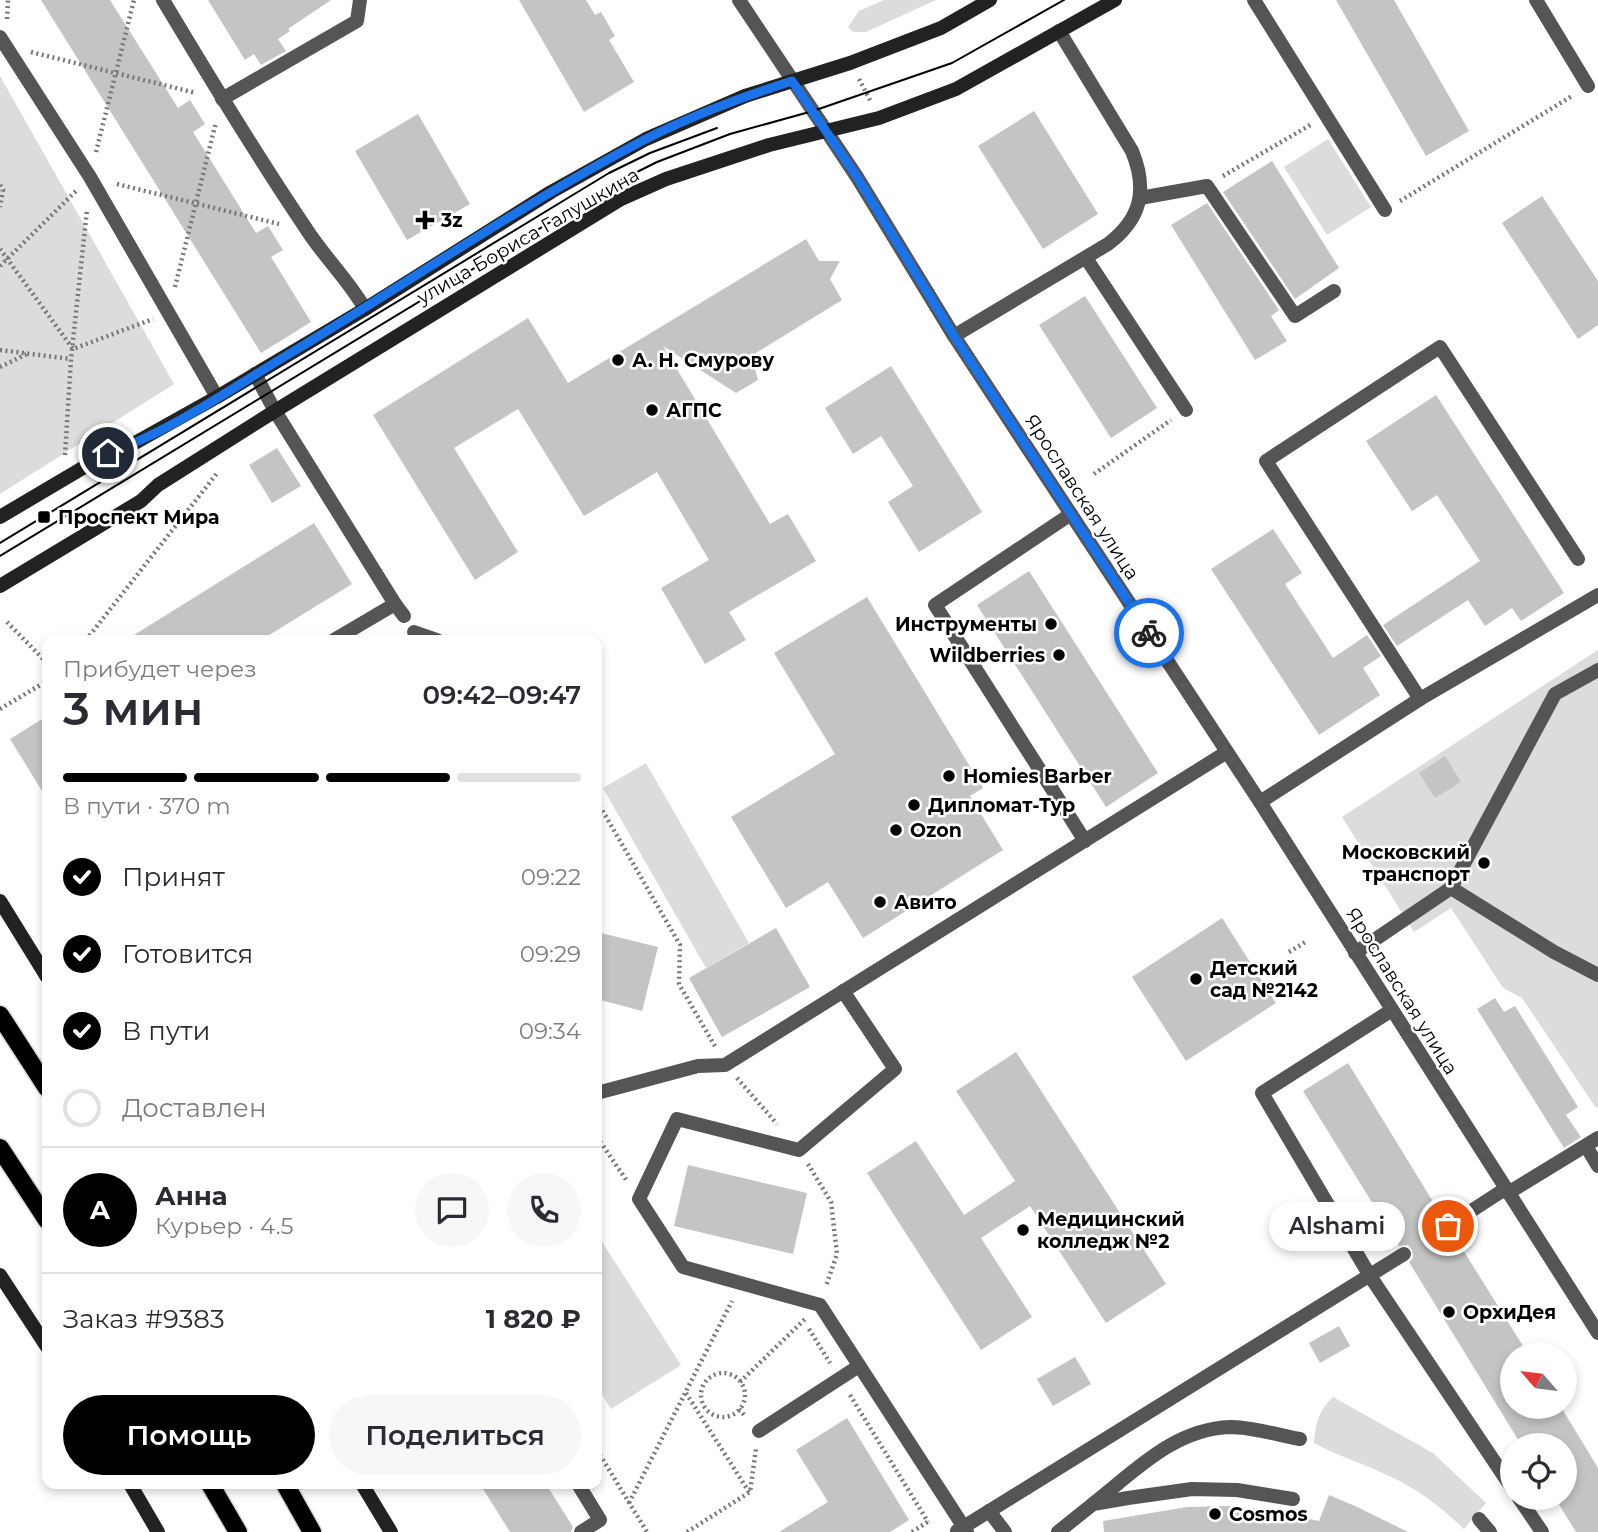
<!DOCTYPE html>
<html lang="ru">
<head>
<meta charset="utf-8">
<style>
  :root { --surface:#fff; --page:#f7f7f7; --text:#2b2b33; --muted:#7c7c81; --line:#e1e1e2; --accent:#000 }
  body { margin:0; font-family:Montserrat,sans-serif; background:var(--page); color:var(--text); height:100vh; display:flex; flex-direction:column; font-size:26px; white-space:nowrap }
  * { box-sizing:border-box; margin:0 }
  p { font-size:23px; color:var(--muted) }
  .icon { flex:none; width:38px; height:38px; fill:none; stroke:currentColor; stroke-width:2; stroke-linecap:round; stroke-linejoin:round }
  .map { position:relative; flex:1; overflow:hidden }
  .drawer { position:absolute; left:42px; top:635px; width:560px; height:854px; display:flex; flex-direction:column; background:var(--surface); border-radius:14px; box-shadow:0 4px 10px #0003 }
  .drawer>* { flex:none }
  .needle { width:46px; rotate:298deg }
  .tools { position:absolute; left:1500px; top:1342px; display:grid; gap:14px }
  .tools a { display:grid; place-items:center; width:77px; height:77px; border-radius:50%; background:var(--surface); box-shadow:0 4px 10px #0003; font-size:35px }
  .pin { position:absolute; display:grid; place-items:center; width:60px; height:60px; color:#fff; margin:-30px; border:4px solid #fff; border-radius:50%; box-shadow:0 2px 7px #0007 }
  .courier { position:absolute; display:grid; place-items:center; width:70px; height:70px; margin:-35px; border:5px solid #1a73e8; border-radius:50%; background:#fff; color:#222; box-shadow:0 2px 9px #0007 }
  .bubble { position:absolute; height:49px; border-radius:24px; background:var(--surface); box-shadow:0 4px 10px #0003; font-size:23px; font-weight:600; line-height:49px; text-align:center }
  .overview em { font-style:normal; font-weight:600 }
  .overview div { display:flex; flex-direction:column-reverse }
  .overview { display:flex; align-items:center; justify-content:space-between; height:119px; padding:0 21px }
  h1 { font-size:46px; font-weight:600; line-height:52px }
  .bar { display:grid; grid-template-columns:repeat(4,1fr); gap:10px 7px; align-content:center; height:84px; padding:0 21px }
  .bar i { height:9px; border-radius:5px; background:var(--line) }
  .bar .active { background:var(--accent) }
  .bar p { grid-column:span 4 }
  .line { display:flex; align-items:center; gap:18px; padding:0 21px; border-top:2px solid var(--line) }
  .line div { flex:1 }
  .round { display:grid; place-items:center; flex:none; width:74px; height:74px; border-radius:37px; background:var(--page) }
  ol { padding:0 21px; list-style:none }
  li { display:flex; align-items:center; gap:21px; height:77px }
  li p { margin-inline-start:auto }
  li .icon { padding:7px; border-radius:50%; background:var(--accent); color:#fff; stroke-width:4 }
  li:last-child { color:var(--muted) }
  li i { width:38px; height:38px; border:4px solid var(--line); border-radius:50% }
  .button { display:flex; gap:14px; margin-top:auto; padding:14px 21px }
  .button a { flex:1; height:80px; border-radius:42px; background:var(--accent); color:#fff; font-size:28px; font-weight:600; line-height:80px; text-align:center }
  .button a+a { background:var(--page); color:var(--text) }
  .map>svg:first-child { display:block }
  .green { fill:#dcdcdc }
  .building { fill:#c4c4c4 }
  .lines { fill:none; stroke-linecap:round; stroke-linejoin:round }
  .primary-casing { stroke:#dbdbdb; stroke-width:21 }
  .path { stroke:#777; stroke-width:4.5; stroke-dasharray:2 3.5; stroke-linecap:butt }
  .service { stroke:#555; stroke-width:14 }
  .minor { stroke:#555; stroke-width:14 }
  .tertiary { stroke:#555; stroke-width:14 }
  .secondary { stroke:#222; stroke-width:14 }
  .primary { stroke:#000; stroke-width:18 }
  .tram { stroke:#000; stroke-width:2 }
  .done { stroke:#595959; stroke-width:7; stroke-dasharray:0 12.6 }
  .route { stroke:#1a73e8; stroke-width:9 }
  .poi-dot { fill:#000; stroke:#fff; stroke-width:2.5 }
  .labels { text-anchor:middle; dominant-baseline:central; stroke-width:5; stroke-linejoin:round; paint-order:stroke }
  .poi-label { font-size:19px; font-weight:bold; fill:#000; stroke:#fff; text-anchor:start }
  .street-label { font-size:19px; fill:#000; stroke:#fff }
</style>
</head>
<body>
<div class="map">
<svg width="1598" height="1532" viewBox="0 0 1598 1532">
  <rect width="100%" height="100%" fill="#fff"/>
  <g class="green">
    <polygon points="884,0 936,0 866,32 853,32 848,27 859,11"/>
    <polygon points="0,76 174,384 0,494"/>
    <polygon points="1328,139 1371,207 1327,235 1284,167"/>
    <polygon points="1598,650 1598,1107 1596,1108 1522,998 1503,988 1451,908 1414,932 1342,817"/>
    <polygon points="646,763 749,943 706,968 603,788"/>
    <polygon points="597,1234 681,1365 611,1409 597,1386"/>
    <path d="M1333 1397 1433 1453 1486 1503 1464 1529C1441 1507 1418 1489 1389 1476 1365 1464 1338 1456 1314 1443 1315 1424 1319 1410 1333 1397Z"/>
  </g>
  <g class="building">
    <polygon points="41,0 110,0 178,108 190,100 205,124 193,132 256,233 268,226 283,250 271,257 311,322 261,353"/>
    <polygon points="208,0 331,0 288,29 290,31 278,39 286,51 261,65 254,54 245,60"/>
    <polygon points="519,0 586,0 595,15 601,12 615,36 609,40 634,82 584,112"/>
    <polygon points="1336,0 1394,0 1469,131 1426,156"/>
    <polygon points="1034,111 1098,214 1043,249 978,146"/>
    <polygon points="418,114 470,204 407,240 355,151"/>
    <polygon points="1272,161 1339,268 1295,299 1223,192"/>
    <polygon points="1542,196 1598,281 1598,325 1578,339 1502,223"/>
    <polygon points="1207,203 1279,310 1271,316 1287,341 1255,360 1171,225"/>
    <polygon points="806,239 819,261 840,261 830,279 842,300 751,356 758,380 736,393 663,346 770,524 788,514 816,561 729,612 746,640 705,664 661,588 709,560 657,472 584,516 518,409 454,448 518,552 475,580 373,415 528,318 568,383"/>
    <polygon points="1085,296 1157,408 1111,438 1039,325"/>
    <polygon points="891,366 982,512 919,552 888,502 913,486 881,436 853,454 825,408"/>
    <polygon points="1436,395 1564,593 1521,621 1512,608 1485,626 1468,600 1397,646 1383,625 1480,561 1437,495 1412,511 1366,441"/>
    <polygon points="277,448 301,486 272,503 249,465"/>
    <polygon points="314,523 352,584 261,640 126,640"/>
    <polygon points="1273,529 1302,573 1285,584 1333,658 1367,635 1381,656 1363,668 1380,695 1319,735 1211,569"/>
    <polygon points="1029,571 1158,773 1106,807 977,605"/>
    <polygon points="867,597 983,788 970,796 1003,850 863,938 828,882 786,908 731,817 835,754 774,653"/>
    <polygon points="47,716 47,799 10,739"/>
    <polygon points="1445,756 1461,782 1435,798 1419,773"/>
    <polygon points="1222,918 1276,1003 1186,1061 1132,977"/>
    <polygon points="776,928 810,987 722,1037 689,978"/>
    <polygon points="597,932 658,947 642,1011 597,999"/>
    <polygon points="1495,998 1504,1012 1515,1006 1578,1107 1566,1115 1581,1137 1564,1148 1477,1009"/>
    <polygon points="1016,1052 1166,1284 1106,1323 1030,1206 981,1238 1032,1317 981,1350 867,1173 916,1141 964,1215 1015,1181 956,1091"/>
    <polygon points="1348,1063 1443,1218 1439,1222 1440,1231 1444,1235 1453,1234 1528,1354 1512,1354 1512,1407 1561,1407 1598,1468 1598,1532 1576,1532 1555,1498 1564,1498 1564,1446 1522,1446 1409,1262 1413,1258 1412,1250 1408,1245 1399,1246 1303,1091"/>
    <polygon points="688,1165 807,1193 793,1254 674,1226"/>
    <polygon points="1339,1326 1350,1346 1320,1363 1309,1343"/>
    <polygon points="1075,1357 1091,1384 1053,1406 1037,1379"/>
    <polygon points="847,1418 909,1520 890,1532 779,1532 828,1502 796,1450"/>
    <polygon points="480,1484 546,1484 573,1527 571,1532 510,1532"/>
    <polygon points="1329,1495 1355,1506 1408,1532 1104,1532 1103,1521 1187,1507 1227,1506 1258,1509 1319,1521"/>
  </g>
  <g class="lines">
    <defs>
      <g id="primary">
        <polyline points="0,1015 47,1088"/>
        <polyline points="0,1148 47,1220"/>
        <polyline points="210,1484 238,1532"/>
        <polyline points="285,1484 312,1532"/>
      </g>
    </defs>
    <use href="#primary" class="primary-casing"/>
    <g class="path">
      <polyline points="7,19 8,0"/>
      <polyline points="31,52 196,93"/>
      <polyline points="859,79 871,102"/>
      <polyline points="96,152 134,0"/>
      <polyline points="1223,176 1312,124"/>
      <polyline points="117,184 279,224"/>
      <polyline points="0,185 3,190 0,207"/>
      <polyline points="1400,201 1572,96"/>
      <polyline points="0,249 73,349 153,319"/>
      <polyline points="0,266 76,191"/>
      <polyline points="175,287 216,122"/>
      <polyline points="0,350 71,359"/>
      <polyline points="0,367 27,354"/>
      <polyline points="65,455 71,359 87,210"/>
      <polyline points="1094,474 1171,420"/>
      <polyline points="7,622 47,663"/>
      <polyline points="86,640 218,472"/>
      <polyline points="0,709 47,681"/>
      <polyline points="597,801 680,945 679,984 716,1048"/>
      <polyline points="1289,952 1307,941"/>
      <polyline points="737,1078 777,1124"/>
      <polyline points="597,1137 627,1181"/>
      <polyline points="808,1164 831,1202 837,1254 826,1286"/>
      <polyline points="809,1329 830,1363"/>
      <circle cx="723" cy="1395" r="22"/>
      <polyline points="740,1382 805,1319"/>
      <polyline points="686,1393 749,1492"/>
      <polyline points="850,1395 928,1522"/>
      <polyline points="739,1409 746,1417"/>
      <polyline points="597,1450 647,1532"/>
      <polyline points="629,1503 732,1301"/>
      <polyline points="687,1532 750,1492 756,1449"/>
      <polyline points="912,1532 929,1521"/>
    </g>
    <g class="service">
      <path d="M163 0C209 77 255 153 305 227 323 256 348 279 365 309"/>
      <polyline points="1254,0 1385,210"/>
      <polyline points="1536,0 1588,86"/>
      <polyline points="0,37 90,177 217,397"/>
      <polyline points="222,99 357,21 360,0"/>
      <polyline points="1140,198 1207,186 1295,316 1334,291"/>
      <polyline points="1086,258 1186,410"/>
      <path d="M954 336 1108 244C1141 219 1148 190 1132 151L1059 31"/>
      <polyline points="275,411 395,604 334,640"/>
      <polyline points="1071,514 935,605 1085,841"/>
      <polyline points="395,604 404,616"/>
      <polyline points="414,632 437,640"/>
      <polyline points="1420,699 1266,461 1440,347 1578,559"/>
      <polyline points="1260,802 1420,699 1598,595"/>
      <polyline points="1451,888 1555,694 1598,670"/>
      <polyline points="1355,953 1451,888 1554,952 1598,975"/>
      <polyline points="843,991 895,1069 799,1150 677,1119 639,1199 683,1267 820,1305 967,1532"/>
      <polyline points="1392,1010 1262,1093 1370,1276 1512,1488"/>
      <polyline points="597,1093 698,1066 725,1065 1227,752"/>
      <polyline points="1586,1146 1598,1166"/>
      <polyline points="1508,1193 1598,1138"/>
      <polyline points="1448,1226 1505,1189"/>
      <polyline points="759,1431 859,1366"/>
      <polyline points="578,1484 600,1520 581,1532"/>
      <polyline points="1519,1498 1542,1532"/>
      <path d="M1094 1503C1135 1471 1174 1429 1230 1427 1252 1427 1278 1435 1300 1439"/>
      <polyline points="989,1511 1005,1532"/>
      <polyline points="1479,1519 1490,1532"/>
      <polyline points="957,1531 1404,1254"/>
      <polyline points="1058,1532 1093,1504 1128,1498 1192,1489 1237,1490 1293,1499"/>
    </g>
    <polyline class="minor" points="255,374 275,411"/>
    <polyline class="tertiary" points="739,0 857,177 954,336 1260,802 1598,1333"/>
    <g class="secondary">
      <polyline points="0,517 108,453 133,444 217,397 365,309 551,192 646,139 745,96 850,63 941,28 990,0"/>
      <polyline points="0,586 141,501 158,485 275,411 621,199 666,179 769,145 879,118 956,89 1115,0"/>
      <polyline points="0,901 47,977"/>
      <polyline points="0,1275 47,1347"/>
      <polyline points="130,1484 158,1532"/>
      <polyline points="362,1484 391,1532"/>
    </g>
    <use href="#primary" class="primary"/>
    <g class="tram">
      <polyline points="0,543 609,173 650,153 717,128"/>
      <polyline points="0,556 613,184 657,162 730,134 813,111 952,63 1064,0"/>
    </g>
  </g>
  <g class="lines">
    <polyline class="done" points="1149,633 1260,802 1505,1189 1448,1226"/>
    <path class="route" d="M108 453C168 433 234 387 289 354 408 283 522 204 644 140 691 116 742 97 792 81L857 177 954 336 1149 633"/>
  </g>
  <g class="poi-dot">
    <path d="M421.5 209.5h7v7h7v7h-7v7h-7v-7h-7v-7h7z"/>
    <circle cx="618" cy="360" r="7"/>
    <circle cx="652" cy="410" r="7"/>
    <rect x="37" y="510" width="14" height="14" rx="3.5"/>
    <circle cx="1051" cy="624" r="7"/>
    <circle cx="1059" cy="655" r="7"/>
    <circle cx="949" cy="776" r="7"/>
    <circle cx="914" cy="805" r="7"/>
    <circle cx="896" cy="830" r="7"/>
    <circle cx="1484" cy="863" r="7"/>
    <circle cx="880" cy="902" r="7"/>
    <circle cx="1196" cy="979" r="7"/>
    <circle cx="1023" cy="1230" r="7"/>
    <circle cx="1449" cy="1312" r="7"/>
    <circle cx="1215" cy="1514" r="7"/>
  </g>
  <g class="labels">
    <g class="poi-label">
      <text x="441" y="220">3z</text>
      <text x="632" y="360">А. Н. Смурову</text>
      <text x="666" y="410">АГПС</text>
      <text x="58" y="517">Проспект Мира</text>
      <text x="1037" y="624" text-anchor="end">Инструменты</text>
      <text x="1045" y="655" text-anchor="end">Wildberries</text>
      <text x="963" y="776">Homies Barber</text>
      <text x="928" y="805">Дипломат-Тур</text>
      <text x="910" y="830">Ozon</text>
      <text x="1470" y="852" text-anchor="end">Московский<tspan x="1470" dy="22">транспорт</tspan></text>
      <text x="894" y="902">Авито</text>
      <text x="1210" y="968">Детский<tspan x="1210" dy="22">сад №2142</tspan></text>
      <text x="1037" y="1219">Медицинский<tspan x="1037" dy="22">колледж №2</tspan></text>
      <text x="1463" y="1312">ОрхиДея</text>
      <text x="1229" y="1514">Cosmos</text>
    </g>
    <g class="street-label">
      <text transform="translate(528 236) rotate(-30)">улица Бориса Галушкина</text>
      <text transform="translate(1082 497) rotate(57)">Ярославская улица</text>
      <text transform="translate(1402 991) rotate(58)">Ярославская улица</text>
    </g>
  </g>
</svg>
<div class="tools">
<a><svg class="needle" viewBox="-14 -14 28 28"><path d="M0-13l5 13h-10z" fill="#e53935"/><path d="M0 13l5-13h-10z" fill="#7c7c81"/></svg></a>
<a><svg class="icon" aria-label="locate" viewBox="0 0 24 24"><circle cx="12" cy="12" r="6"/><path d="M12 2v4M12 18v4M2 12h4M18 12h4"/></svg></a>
</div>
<div class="pin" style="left:1448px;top:1226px;background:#ea580c"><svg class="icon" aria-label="bag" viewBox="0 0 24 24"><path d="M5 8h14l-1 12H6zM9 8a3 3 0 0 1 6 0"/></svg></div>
<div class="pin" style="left:108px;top:453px;background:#1f2937"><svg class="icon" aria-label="home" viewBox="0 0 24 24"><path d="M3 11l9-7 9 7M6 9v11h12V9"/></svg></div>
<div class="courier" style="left:1149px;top:633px"><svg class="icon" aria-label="bike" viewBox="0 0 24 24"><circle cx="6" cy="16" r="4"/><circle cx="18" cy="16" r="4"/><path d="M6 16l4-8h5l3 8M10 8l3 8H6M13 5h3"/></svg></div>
<div class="bubble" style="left:1269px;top:1202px;width:136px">Alshami</div>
<section class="drawer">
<div class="overview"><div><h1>3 мин</h1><p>Прибудет через</p></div><em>09:42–09:47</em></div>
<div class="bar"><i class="active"></i><i class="active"></i><i class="active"></i><i></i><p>В пути · 370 m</p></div>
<ol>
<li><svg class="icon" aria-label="check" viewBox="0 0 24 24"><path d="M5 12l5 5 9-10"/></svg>Принят<p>09:22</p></li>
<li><svg class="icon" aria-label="check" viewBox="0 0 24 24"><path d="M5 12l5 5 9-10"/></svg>Готовится<p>09:29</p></li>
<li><svg class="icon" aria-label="check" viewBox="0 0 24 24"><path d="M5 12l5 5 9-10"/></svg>В пути<p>09:34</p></li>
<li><i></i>Доставлен</li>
</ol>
<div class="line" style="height:126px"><b class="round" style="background:var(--accent);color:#fff">А</b><div><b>Анна</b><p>Курьер · 4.5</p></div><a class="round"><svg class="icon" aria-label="chat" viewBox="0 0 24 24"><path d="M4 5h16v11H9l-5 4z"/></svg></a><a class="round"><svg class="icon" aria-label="phone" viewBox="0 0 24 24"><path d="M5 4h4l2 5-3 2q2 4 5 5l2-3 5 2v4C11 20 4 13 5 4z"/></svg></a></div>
<div class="line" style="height:91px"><div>Заказ #9383</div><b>1 820 ₽</b></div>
<div class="button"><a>Помощь</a><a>Поделиться</a></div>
</section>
</div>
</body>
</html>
